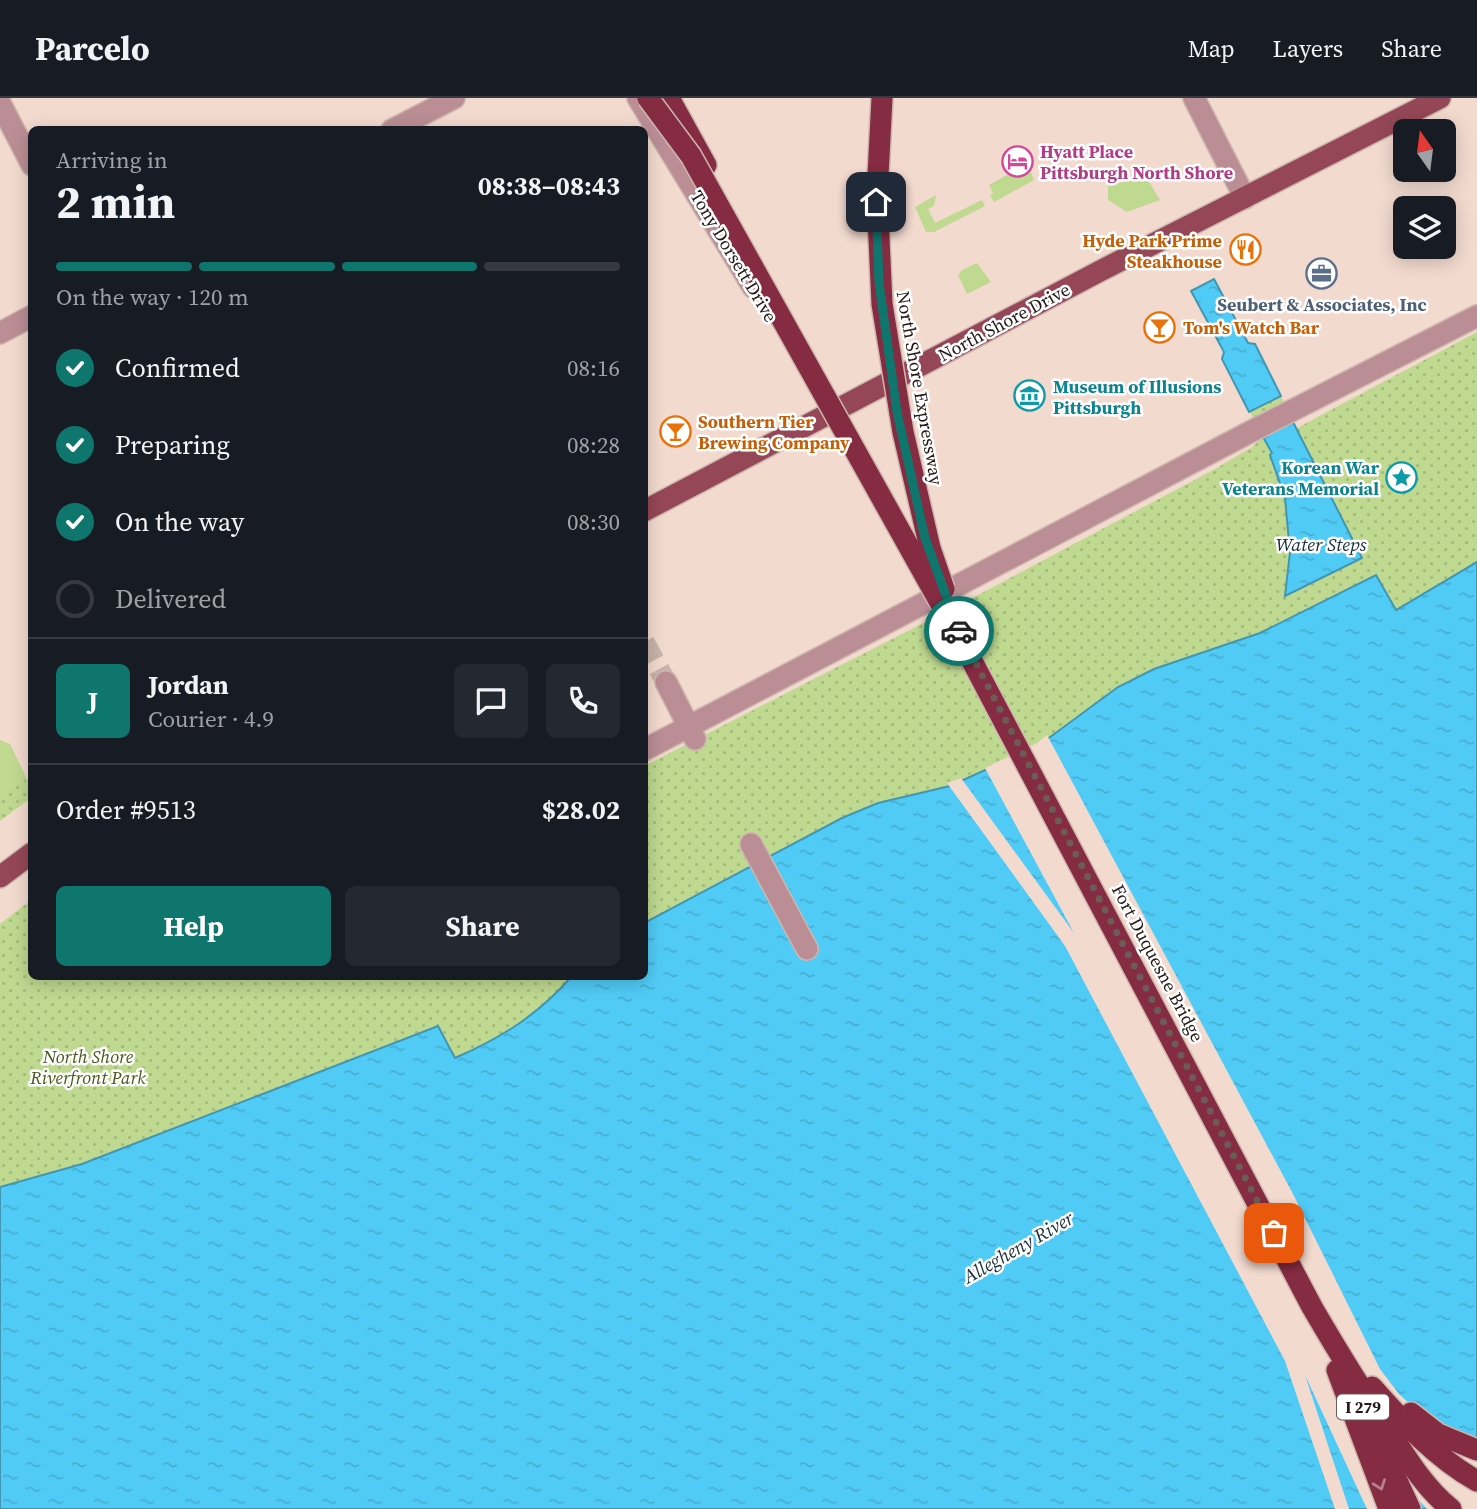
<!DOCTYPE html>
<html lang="en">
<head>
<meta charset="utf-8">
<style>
  :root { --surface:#171b24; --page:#242831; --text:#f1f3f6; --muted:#9ea1a6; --line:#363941; --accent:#0f766e }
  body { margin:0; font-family:"Source Serif 4",serif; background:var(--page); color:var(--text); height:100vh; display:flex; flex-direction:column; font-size:26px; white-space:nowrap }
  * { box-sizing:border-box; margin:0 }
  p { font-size:23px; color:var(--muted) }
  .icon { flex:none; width:38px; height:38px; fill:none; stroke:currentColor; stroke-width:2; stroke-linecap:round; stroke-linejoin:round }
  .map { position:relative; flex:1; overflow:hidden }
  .sheet { position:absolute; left:28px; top:28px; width:620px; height:854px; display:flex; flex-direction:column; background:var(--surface); border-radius:10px; box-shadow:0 4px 18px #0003 }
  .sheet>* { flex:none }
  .needle { width:46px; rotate:346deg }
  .tools { position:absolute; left:1393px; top:21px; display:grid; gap:14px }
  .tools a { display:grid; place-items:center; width:63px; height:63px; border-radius:10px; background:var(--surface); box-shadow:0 4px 18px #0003; font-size:35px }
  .pin { position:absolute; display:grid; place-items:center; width:60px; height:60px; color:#fff; margin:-30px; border-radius:14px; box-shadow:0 4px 10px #0006 }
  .courier { position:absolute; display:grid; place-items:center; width:70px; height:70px; margin:-35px; border:5px solid #0f766e; border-radius:50%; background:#fff; color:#222; box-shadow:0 2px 9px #0007 }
  .headline em { font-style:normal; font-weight:700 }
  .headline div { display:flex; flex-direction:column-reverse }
  .headline { display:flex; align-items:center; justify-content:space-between; height:119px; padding:0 28px }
  h1 { font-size:46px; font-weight:700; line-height:52px }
  .bar { display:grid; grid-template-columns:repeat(4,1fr); gap:10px 7px; align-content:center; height:84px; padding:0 28px }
  .bar i { height:9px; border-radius:5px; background:var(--line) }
  .bar .on { background:var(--accent) }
  .bar p { grid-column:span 4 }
  .line { display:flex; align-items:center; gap:18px; padding:0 28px; border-top:2px solid var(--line) }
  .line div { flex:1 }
  .round { display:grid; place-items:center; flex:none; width:74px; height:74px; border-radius:10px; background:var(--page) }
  ol { padding:0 28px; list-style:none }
  li { display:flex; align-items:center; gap:21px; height:77px }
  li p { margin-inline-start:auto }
  li .icon { padding:7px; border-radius:50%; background:var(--accent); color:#fff; stroke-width:4 }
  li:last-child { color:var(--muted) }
  li i { width:38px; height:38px; border:4px solid var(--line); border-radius:50% }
  .button { display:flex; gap:14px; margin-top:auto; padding:14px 28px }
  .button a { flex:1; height:80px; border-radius:10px; background:var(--accent); color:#fff; font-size:28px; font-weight:700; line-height:80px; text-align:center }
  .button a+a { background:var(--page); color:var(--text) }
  header { display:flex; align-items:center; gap:42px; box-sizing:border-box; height:98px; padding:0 35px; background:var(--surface); border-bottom:2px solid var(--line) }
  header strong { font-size:33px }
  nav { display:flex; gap:38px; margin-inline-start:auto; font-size:24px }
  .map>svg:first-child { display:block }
  .grass { fill:#bfd990 }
  .park { fill:url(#park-dots) }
  .water { fill:url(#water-ripples); stroke:#4296b2; stroke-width:2 }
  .pier { fill:#f3dacf }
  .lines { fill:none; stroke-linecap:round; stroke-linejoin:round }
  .minor-tunnel { stroke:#c9b3aa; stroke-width:21; stroke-dasharray:21 10; stroke-linecap:butt }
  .minor-casing { stroke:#cdb7ae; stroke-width:24 }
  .major-casing { stroke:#cdb7ae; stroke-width:24 }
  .highway-casing { stroke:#cdb7ae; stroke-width:24 }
  .minor { stroke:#bb8e95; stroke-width:21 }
  .major { stroke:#954757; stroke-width:21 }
  .highway { stroke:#852b42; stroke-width:21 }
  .highway-bridge-casing { stroke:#cdb7ae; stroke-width:24; stroke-linecap:butt }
  .highway-bridge { stroke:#852b42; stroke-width:21 }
  .oneway { stroke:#b6808e }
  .done { stroke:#6b5d56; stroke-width:7; stroke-dasharray:0 12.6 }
  .route { stroke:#0f766e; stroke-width:9 }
  .labels { text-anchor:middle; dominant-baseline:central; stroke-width:5; stroke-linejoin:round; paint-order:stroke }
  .shield { fill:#fff; stroke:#645e5b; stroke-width:2 }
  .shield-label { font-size:16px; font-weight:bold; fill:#221915 }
  .hotel-label { font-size:18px; font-weight:bold; fill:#b23c85; stroke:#fff; text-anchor:start }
  .food-label { font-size:18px; font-weight:bold; fill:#c56008; stroke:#fff; text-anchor:start }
  .street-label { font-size:18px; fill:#221915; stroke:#fff }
  .service-label { font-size:18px; font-weight:bold; fill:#4e5e75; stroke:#fff }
  .culture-label { font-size:18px; font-weight:bold; fill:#0d838f; stroke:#fff; text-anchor:start }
  .park-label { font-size:18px; font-style:italic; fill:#465919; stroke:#fff }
  .water-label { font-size:19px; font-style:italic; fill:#182d35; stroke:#fff }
</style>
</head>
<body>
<header>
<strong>Parcelo</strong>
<nav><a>Map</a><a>Layers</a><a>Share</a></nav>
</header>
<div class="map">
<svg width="1477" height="1411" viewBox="0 0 1477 1411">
  <defs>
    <pattern id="park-dots" width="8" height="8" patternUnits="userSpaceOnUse" patternTransform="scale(1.75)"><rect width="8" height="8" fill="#bfd990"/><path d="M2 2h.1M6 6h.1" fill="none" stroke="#a4ba7b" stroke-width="1.8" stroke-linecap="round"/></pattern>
    <pattern id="water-ripples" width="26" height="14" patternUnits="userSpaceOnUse" patternTransform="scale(1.75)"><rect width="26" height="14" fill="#50cbf6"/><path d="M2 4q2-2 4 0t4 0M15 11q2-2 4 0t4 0" fill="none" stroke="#46aed2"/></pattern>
  </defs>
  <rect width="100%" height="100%" fill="#f3dacf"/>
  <g class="grass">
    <polygon points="1021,69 1024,77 1031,74 1034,82 994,104 990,97 993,95 989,87"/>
    <polygon points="1145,77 1160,102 1127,114 1108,102 1108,88"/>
    <polygon points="936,97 934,108 928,111 935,125 982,102 985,108 934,134 926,134 915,109"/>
    <polygon points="977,165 991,184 967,196 958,177 962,172"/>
    <polygon points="0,642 10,646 27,681 0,694"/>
  </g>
  <g class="park">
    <polygon points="1214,181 1248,245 1255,246 1297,330 1477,234 1477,464 1396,512 1376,477 1260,535 1118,589 1038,648 980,676 950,688 878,705 644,825 644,668 980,496 1215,371 1252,349 1263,339 1222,261 1224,254 1191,193"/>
    <polygon points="27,681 31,689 31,700 0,723 0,694"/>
    <path d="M31 802 32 878 571 879C538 917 500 940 455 960L438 928 82 1066 0 1089V826Z"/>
  </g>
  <g class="water">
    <polygon points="1214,181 1248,245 1255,246 1281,298 1249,314 1222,261 1224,254 1191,193"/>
    <polygon points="1293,324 1362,460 1285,498 1290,454 1285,400 1270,357 1272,355 1263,339"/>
    <path d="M1477 464V1411H0V1089L82 1066 438 928 455 960C501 940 538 917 571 879L644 878V825L842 720 878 705 950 688 1038 648 1118 589 1154 571 1260 535 1376 477 1396 512Z"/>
  </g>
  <polygon class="pier" points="1047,637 1292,1094 1380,1271 1399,1296 1422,1317 1477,1348 1477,1411 1427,1411 1409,1392 1418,1411 1367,1411 1305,1277 1349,1411 1335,1411 1285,1263 1065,848 947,685 961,680 1074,835 985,670 1037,645"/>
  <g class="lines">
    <polyline class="minor-tunnel" points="644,544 666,584"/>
    <defs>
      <g id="minor">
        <polyline points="638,0 753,189"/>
        <polyline points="1194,0 1245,100"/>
        <polyline points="0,5 32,67"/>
        <polyline points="392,32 454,0"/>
        <polyline points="0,235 32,218"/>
        <polyline points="666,584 695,641"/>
        <polyline points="644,652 1250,334 1477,218"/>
        <polyline points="751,746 807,851"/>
      </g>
      <g id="major">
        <polyline points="644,413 1102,172 1440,0"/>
        <polyline points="0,779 32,755"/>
      </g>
      <g id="highway">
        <polyline points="669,0 706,67"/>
        <path d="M962 544 1312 1209C1337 1252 1362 1293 1390 1334 1408 1362 1425 1390 1451 1411"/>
        <polyline points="1337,1272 1389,1411"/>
        <path d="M1372 1289C1403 1324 1436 1360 1477 1383"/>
        <polyline points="1411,1315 1438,1336 1477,1352"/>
        <polyline points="1370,1324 1410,1411"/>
      </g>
    </defs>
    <use href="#minor" class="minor-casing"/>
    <use href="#major" class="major-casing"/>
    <use href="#highway" class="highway-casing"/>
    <use href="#minor" class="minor"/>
    <use href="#major" class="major"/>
    <use href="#highway" class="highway"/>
    <defs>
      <g id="highway-bridge">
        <polyline points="648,0 691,58 962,544"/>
        <polyline points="882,0 877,97 882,206 903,334 930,450 944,491"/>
      </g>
    </defs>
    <use href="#highway-bridge" class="highway-bridge-casing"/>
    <use href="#highway-bridge" class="highway-bridge"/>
  </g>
  <defs><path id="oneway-chevron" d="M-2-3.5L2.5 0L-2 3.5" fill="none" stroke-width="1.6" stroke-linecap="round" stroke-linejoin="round" transform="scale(1.75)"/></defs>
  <use class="oneway" href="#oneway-chevron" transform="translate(1380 1387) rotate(70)"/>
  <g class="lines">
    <polyline class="done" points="959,533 1274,1135"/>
    <polyline class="route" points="876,104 879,185 897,314 925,440 959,533"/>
  </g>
  <defs>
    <symbol id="hotel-ring" viewBox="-11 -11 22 22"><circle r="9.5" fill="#fff" stroke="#d1479c" stroke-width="1.5"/><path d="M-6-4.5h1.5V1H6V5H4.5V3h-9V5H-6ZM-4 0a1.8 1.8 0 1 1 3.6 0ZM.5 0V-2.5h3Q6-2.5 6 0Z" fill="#d1479c"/></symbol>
    <symbol id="restaurant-ring" viewBox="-11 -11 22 22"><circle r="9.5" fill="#fff" stroke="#e8710a" stroke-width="1.5"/><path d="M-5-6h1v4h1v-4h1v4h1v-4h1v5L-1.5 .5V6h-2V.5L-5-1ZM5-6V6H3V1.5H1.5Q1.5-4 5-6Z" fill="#e8710a"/></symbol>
    <symbol id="office-ring" viewBox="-11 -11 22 22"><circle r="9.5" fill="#fff" stroke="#5c6f8a" stroke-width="1.5"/><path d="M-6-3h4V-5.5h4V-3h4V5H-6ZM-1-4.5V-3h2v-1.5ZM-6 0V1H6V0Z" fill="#5c6f8a"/></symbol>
    <symbol id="bar-ring" viewBox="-11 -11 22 22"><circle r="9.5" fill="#fff" stroke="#e8710a" stroke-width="1.5"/><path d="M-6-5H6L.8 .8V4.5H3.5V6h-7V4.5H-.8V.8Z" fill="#e8710a"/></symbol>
    <symbol id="museum-ring" viewBox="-11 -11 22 22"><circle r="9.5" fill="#fff" stroke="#0f9aa8" stroke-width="1.5"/><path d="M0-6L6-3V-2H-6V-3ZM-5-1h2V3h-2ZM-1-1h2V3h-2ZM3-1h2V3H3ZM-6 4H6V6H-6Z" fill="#0f9aa8"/></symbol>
    <symbol id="sight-ring" viewBox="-11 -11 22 22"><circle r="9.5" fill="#fff" stroke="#0f9aa8" stroke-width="1.5"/><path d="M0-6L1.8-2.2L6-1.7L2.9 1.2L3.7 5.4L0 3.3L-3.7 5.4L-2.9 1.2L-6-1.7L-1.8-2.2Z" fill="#0f9aa8"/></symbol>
  </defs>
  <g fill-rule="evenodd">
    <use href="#hotel-ring" x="1000" y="46" width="35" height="35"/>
    <use href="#restaurant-ring" x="1228" y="134" width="35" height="35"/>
    <use href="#office-ring" x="1304" y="158" width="35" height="35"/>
    <use href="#bar-ring" x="1142" y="212" width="35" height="35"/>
    <use href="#museum-ring" x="1012" y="280" width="35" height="35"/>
    <use href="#bar-ring" x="658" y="316" width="35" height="35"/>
    <use href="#sight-ring" x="1384" y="362" width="35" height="35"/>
  </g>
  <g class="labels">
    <rect class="shield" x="1337" y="1296.5" width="52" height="25" rx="5"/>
    <g class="shield-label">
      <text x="1363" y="1309">I 279</text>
    </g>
    <g class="hotel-label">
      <text x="1040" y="53">Hyatt Place<tspan x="1040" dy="21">Pittsburgh North Shore</tspan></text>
    </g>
    <g class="food-label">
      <text x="1222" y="142" text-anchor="end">Hyde Park Prime<tspan x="1222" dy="21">Steakhouse</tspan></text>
      <text x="1183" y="229">Tom's Watch Bar</text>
      <text x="698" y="323">Southern Tier<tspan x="698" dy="21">Brewing Company</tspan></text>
    </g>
    <g class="street-label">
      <text transform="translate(734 158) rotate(59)">Tony Dorsett Drive</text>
      <text transform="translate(1004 224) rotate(-28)">North Shore Drive</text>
      <text transform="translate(920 290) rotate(80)">North Shore Expressway</text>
      <text transform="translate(1158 865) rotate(62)">Fort Duquesne Bridge</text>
    </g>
    <g class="service-label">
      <text x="1322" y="206">Seubert &amp; Associates, Inc</text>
    </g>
    <g class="culture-label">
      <text x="1053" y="288">Museum of Illusions<tspan x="1053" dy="21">Pittsburgh</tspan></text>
      <text x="1379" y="369" text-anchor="end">Korean War<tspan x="1379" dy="21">Veterans Memorial</tspan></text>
    </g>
    <g class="park-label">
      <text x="88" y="958">North Shore<tspan x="88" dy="21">Riverfront Park</tspan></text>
    </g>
    <g class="water-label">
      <text x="1321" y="446">Water Steps</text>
      <text transform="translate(1018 1149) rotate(-30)">Allegheny River</text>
    </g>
  </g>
</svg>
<div class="tools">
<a><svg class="needle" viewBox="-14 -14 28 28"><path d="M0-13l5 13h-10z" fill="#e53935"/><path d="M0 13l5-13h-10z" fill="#9ea1a6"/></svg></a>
<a><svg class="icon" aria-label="layers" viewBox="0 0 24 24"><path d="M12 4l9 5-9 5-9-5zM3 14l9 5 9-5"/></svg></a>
</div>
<div class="pin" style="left:1274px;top:1135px;background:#ea580c"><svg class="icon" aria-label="bag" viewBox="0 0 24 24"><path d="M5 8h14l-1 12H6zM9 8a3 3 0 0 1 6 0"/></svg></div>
<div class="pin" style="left:876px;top:104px;background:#1f2937"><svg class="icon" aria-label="home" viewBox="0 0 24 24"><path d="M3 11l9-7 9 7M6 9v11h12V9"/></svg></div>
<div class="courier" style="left:959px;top:533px"><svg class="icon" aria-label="car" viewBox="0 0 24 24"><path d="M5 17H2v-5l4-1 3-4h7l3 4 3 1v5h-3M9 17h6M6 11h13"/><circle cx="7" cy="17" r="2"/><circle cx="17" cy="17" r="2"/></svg></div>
<section class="sheet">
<div class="headline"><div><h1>2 min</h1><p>Arriving in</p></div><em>08:38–08:43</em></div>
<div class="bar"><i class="on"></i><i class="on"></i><i class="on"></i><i></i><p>On the way · 120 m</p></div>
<ol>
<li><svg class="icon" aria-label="check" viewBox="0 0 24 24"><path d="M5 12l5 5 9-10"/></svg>Confirmed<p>08:16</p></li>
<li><svg class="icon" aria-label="check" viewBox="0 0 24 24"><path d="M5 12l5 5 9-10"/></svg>Preparing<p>08:28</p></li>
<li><svg class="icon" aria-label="check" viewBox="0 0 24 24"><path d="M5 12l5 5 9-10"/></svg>On the way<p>08:30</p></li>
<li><i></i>Delivered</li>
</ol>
<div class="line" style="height:126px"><b class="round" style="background:var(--accent);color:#fff">J</b><div><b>Jordan</b><p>Courier · 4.9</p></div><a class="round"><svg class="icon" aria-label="chat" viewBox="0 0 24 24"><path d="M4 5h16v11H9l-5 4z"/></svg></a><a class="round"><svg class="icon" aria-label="phone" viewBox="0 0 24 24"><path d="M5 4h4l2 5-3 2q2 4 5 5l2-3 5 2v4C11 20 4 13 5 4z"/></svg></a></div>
<div class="line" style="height:91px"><div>Order #9513</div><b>$28.02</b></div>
<div class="button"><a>Help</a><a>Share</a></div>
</section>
</div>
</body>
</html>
